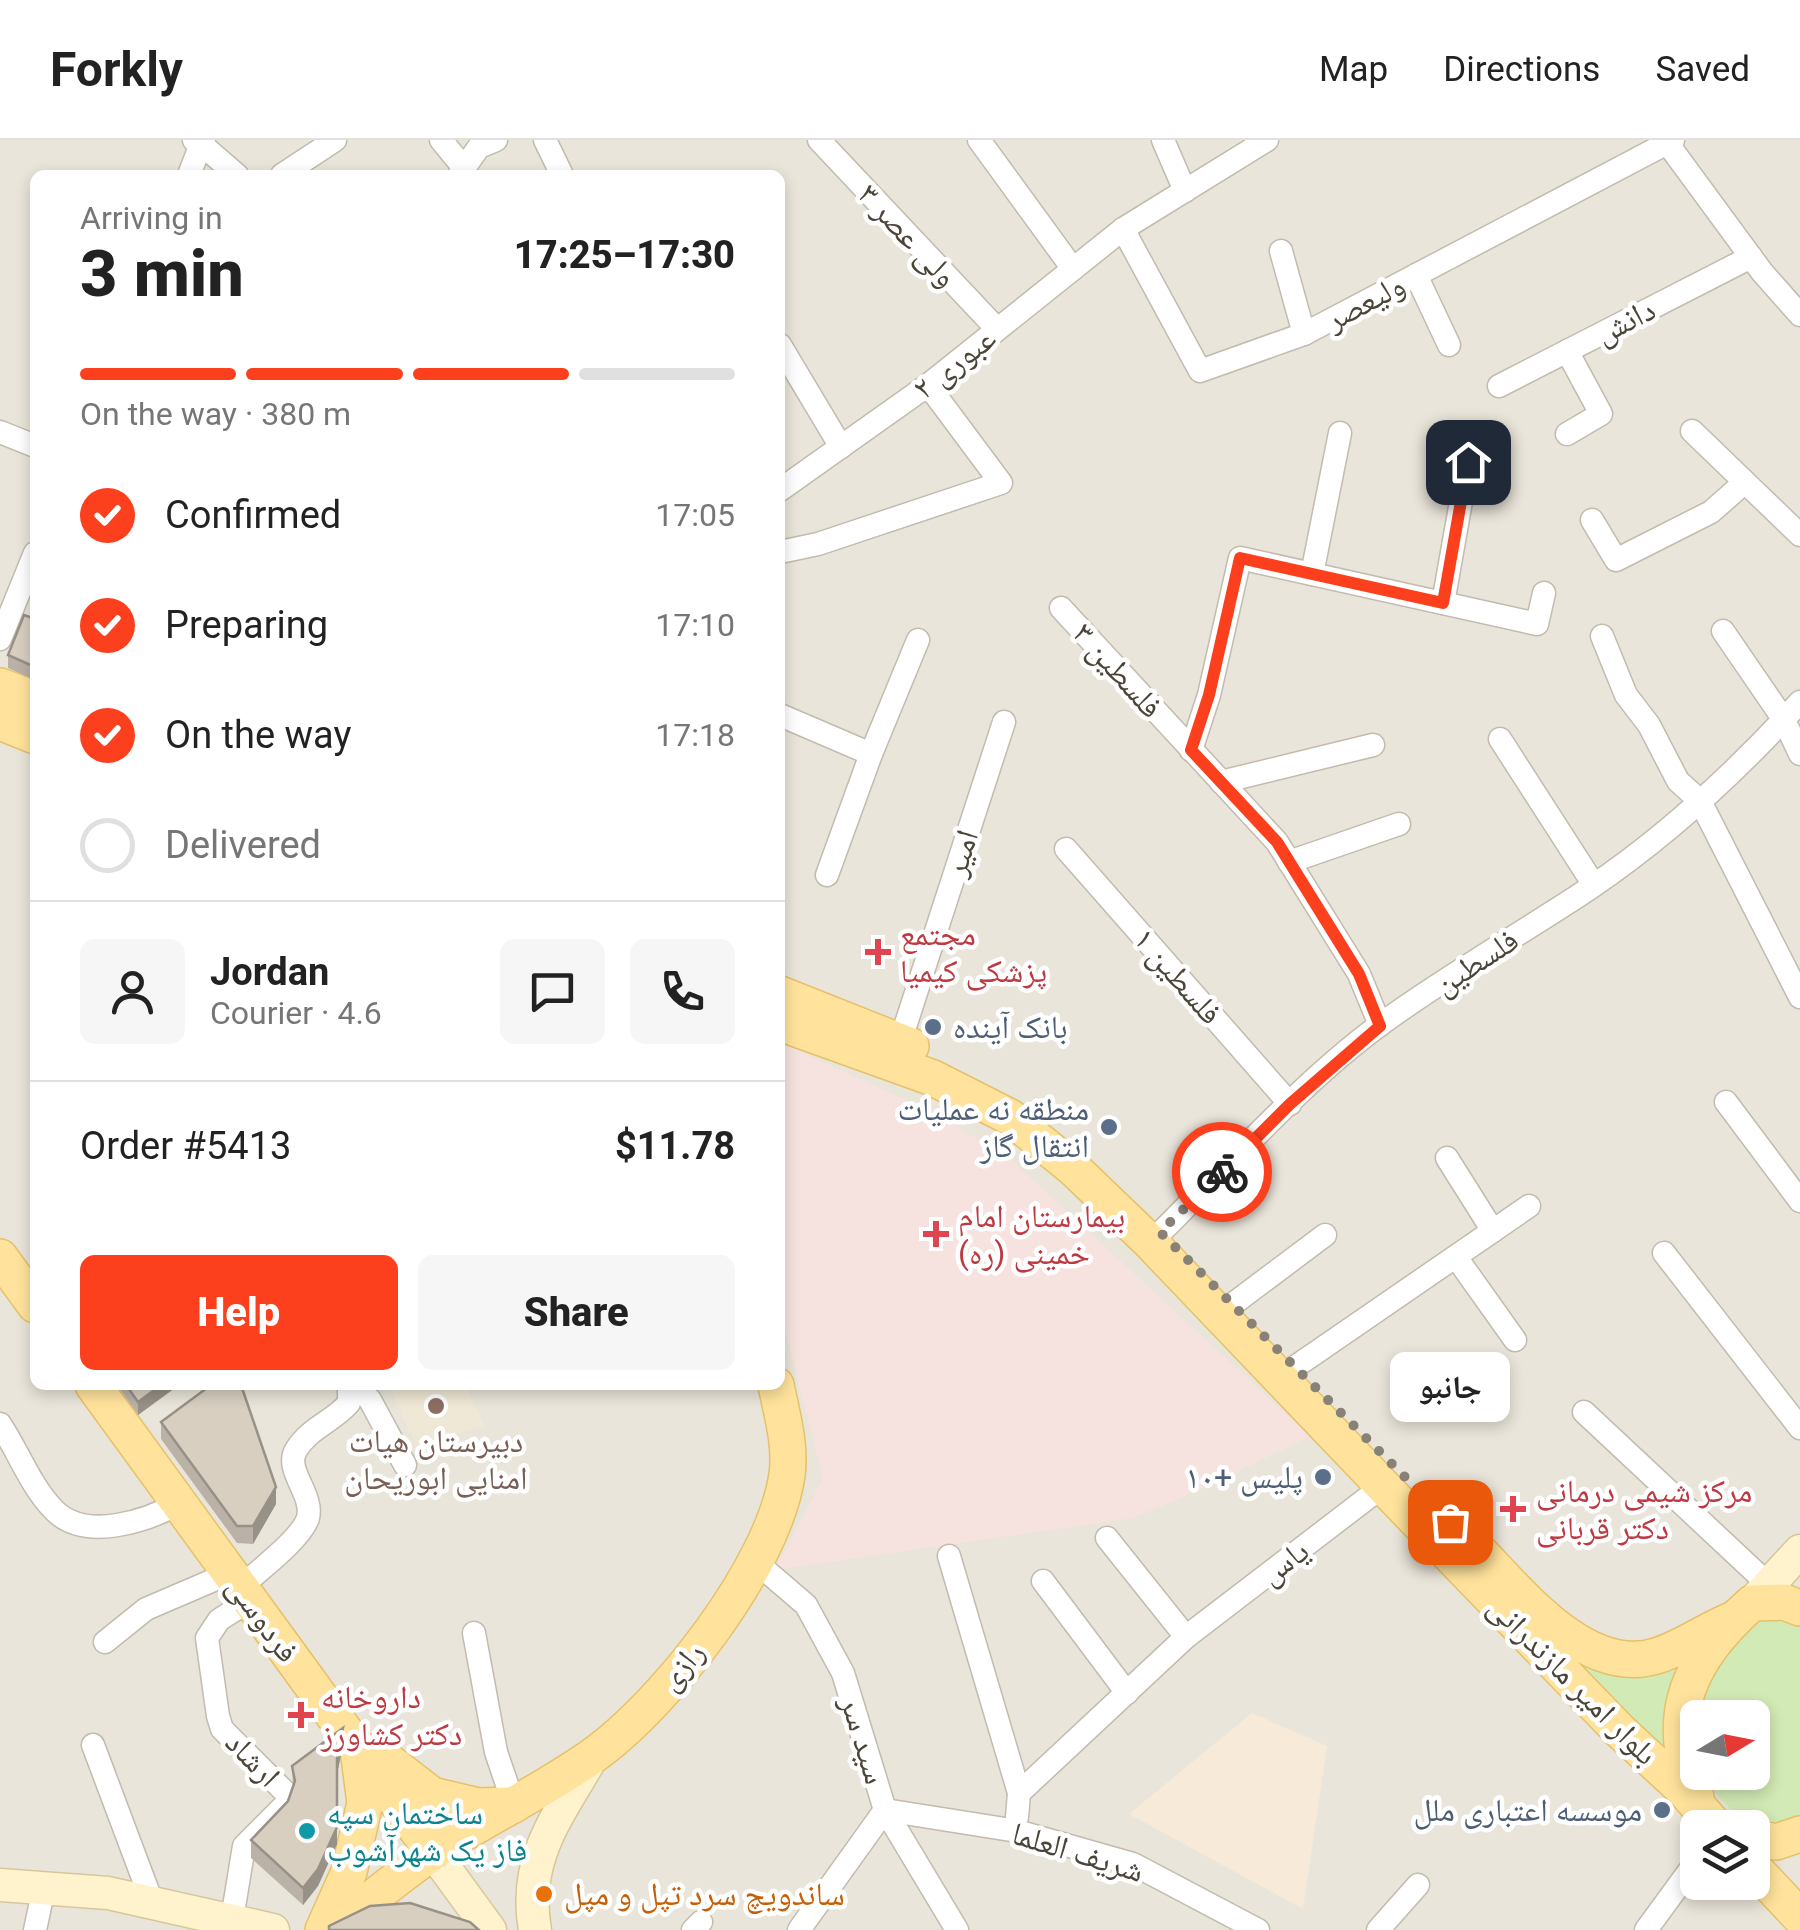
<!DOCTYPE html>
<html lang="en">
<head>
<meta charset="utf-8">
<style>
  :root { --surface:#fff; --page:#f6f6f6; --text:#222; --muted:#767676; --line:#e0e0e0; --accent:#fc3f1d }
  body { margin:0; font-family:Roboto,"Noto Naskh Arabic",sans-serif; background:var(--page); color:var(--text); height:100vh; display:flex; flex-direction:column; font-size:38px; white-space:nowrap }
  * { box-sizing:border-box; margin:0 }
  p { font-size:32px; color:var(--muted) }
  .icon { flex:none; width:55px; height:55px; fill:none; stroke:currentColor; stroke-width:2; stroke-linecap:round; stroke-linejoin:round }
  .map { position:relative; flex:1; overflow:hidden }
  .details { position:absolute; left:30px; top:30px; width:755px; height:1220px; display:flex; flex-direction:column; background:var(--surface); border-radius:15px; box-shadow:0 5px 15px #0003 }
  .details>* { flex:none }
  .needle { width:65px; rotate:80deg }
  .fabs { position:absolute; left:1680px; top:1560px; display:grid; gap:20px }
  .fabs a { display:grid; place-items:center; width:90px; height:90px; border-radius:15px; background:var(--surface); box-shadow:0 5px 15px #0003; font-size:50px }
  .pin { position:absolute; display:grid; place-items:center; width:85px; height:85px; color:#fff; margin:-42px; border-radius:20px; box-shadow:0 5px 15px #0006 }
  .courier { position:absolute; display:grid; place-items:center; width:100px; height:100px; margin:-50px; border:8px solid #fc3f1d; border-radius:50%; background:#fff; color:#222; box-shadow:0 2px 12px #0007 }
  .bubble { position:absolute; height:70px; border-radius:15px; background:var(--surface); box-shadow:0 5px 15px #0003; font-size:32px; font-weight:800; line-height:70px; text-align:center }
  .overview em { font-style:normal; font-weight:800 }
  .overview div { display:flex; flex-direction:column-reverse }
  .overview { display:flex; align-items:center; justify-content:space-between; height:170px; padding:0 50px }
  h1 { font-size:65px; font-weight:800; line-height:75px }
  .bar { display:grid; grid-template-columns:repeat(4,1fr); gap:15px 10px; align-content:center; height:120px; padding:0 50px }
  .bar i { height:12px; border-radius:8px; background:var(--line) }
  .bar .active { background:var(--accent) }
  .bar p { grid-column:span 4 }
  .line { display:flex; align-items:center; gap:25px; padding:0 50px; border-top:2px solid var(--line) }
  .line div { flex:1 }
  .round { display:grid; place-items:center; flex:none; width:105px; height:105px; border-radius:15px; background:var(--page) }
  ol { padding:0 50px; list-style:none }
  li { display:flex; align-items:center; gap:30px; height:110px }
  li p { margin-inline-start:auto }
  li .icon { padding:10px; border-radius:50%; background:var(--accent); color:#fff; stroke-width:4 }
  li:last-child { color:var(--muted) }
  li i { width:55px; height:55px; border:5px solid var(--line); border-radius:50% }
  .cta { display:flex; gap:20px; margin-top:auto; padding:20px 50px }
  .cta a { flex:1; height:115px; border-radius:15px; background:var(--accent); color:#fff; font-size:40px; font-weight:800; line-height:115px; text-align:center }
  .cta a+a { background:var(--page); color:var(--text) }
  header { display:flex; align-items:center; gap:60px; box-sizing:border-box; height:140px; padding:0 50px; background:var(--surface); border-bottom:2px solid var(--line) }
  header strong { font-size:48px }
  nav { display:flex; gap:55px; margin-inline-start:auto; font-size:35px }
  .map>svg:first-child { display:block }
  .residential { fill:#eae5da; fill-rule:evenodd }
  .commercial { fill:#f7ead8 }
  .education { fill:#efe8d6 }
  .medical { fill:#f6e3e0 }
  .green { fill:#d2eab5 }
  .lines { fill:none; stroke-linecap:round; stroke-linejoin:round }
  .minor-casing { stroke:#c2bbae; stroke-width:25 }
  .secondary-casing { stroke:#d6c79b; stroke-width:35 }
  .primary-casing { stroke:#e6c16a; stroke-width:38 }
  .minor { stroke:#fff; stroke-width:22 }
  .secondary { stroke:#fff3cd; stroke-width:32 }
  .primary { stroke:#ffe39c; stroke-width:35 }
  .wall { fill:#bab2a6 }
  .shaded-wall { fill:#979187 }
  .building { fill:#d8cfc1; stroke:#979187; stroke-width:2.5 }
  .done { stroke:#878178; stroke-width:10; stroke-dasharray:0 18 }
  .route { stroke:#fc3f1d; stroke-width:12 }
  .health-dot { fill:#e0444e; stroke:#fff; stroke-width:4 }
  .service-dot { fill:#5c6f8a; stroke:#fff; stroke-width:4 }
  .education-dot { fill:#8d6e63; stroke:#fff; stroke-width:4 }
  .culture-dot { fill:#0f9aa8; stroke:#fff; stroke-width:4 }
  .food-dot { fill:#e8710a; stroke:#fff; stroke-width:4 }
  .labels { text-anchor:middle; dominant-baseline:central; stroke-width:9; stroke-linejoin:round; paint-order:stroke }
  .street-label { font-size:32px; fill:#4b4439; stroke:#fff }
  .health-label { font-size:32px; fill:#be3a42; stroke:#fff; text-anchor:start }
  .service-label { font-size:32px; fill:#4e5e75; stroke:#fff; text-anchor:end }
  .education-label { font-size:32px; fill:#785e54; stroke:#fff }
  .culture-label { font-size:32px; fill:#0d838f; stroke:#fff; text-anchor:start }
  .food-label { font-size:32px; fill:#c56008; stroke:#fff; text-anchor:start }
</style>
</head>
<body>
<header>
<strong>Forkly</strong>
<nav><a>Map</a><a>Directions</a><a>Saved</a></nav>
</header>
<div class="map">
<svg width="1800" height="1790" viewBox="0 0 1800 1790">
  <rect width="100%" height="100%" fill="#f6f3ec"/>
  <path class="residential" d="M0 0H1800V1790H0ZM35 35H780V1245H35ZM1698 1578H1752V1632H1698ZM1698 1688H1752V1742H1698Z"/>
  <polygon class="commercial" points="1252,1573 1327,1606 1303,1769 1129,1674"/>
  <polygon class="education" points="388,1245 465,1245 485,1286 416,1305"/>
  <polygon class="medical" points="780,902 939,976 1010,1019 1310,1296 1200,1350 1132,1378 775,1430 823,1338 780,1170"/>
  <g class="green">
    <polygon points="868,895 946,924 1021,964 1114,1050 1479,1420 1623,1532 1647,1536 1685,1525 1676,1635 1055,1007"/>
    <path d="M1770 1477 1796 1481 1800 1488V1679C1759 1696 1721 1672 1705 1633L1752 1632V1578H1699C1707 1530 1728 1499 1770 1477Z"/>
  </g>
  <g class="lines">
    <defs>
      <g id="minor">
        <polyline points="204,0 201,4 237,35"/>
        <polyline points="441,0 464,28"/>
        <polyline points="545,0 562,35"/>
        <polyline points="819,0 997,189"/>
        <polyline points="979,0 1073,129"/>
        <polyline points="1163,0 1185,51"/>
        <polyline points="1665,0 1762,132 1800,175"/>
        <polyline points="189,35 201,4 194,0"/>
        <polyline points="282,35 335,0"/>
        <polyline points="459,35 479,7 496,0"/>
        <polyline points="1123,89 1200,231 1304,194 1673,0"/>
        <polyline points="1281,111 1304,194"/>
        <polyline points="1416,135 1449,205"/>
        <polyline points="780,205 841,307"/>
        <polyline points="1567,211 1601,274 1567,294"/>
        <polyline points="1499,246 1751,117"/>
        <polyline points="1692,291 1800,395"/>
        <polyline points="0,292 35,306"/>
        <polyline points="780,350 928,245 1123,89 1267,0"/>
        <polyline points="1592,380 1616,420 1711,372 1745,342"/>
        <polyline points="780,412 818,404 1001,343 928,245"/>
        <polyline points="1312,434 1340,293"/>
        <polyline points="1443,463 1468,322"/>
        <polyline points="1061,468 1277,702 1359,834 1380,885"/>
        <polyline points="1723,491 1784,580 1800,614"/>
        <polyline points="1602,496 1626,555 1649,585 1678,641 1700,661 1800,857"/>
        <polyline points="0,499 35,413"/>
        <polyline points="780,575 871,614"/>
        <polyline points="1500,599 1594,745"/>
        <polyline points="1191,610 1209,555 1240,418 1537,484 1544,453"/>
        <polyline points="1221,642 1373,605"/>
        <polyline points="1066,709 1290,964"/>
        <polyline points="1289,722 1399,684"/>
        <polyline points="827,735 871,614 918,500"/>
        <polyline points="900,902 1004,582"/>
        <polyline points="1726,962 1800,1061"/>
        <polyline points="1447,1018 1493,1091"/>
        <path d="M1161 1092C1231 1023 1302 942 1381 884 1448 835 1521 794 1590 748 1667 696 1738 630 1800 562"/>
        <polyline points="1664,1113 1800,1288"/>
        <polyline points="1456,1117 1515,1200"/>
        <polyline points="1233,1164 1325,1095"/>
        <polyline points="1295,1227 1529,1066"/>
        <polyline points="356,1245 370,1260 405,1325"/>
        <polyline points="1584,1272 1769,1445"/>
        <path d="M0 1284C18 1311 31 1347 54 1370 85 1402 147 1381 179 1363"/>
        <polyline points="1107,1398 1186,1497"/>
        <polyline points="949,1416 1019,1653"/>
        <polyline points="756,1422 806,1465 843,1533 885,1670 957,1790"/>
        <polyline points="1043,1441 1127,1553"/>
        <path d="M242 1446C259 1430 301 1399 308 1378 314 1354 284 1330 296 1310 309 1288 334 1281 349 1263V1245"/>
        <polyline points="474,1493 496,1612 514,1665"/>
        <polyline points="105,1502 146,1469 230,1433"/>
        <polyline points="93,1605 152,1762"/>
        <polyline points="885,1670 1017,1691 1133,1724 1258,1790"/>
        <polyline points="1017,1677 1019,1653 1186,1497 1383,1346"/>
        <polyline points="232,1779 244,1706 288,1662 288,1655 222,1589 218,1576 207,1498 219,1480 250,1460"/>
        <polyline points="35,1790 44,1748"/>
        <polyline points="693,1790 701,1782"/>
        <polyline points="799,1790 885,1670"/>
        <polyline points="1378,1790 1418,1745"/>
        <polyline points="1646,1790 1698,1719"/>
      </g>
      <g id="secondary">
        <polyline points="1752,1463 1800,1411"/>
        <polyline points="433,1712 490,1790"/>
        <polyline points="0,1745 108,1753 273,1790"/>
        <path d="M535 1790C522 1717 560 1674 593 1615"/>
      </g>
      <g id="primary">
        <polyline points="0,546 35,559"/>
        <polyline points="0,582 35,596"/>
        <polyline points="780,854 911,906"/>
        <polyline points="780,883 933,938 1010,977 1074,1029 1150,1102 1383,1346 1619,1590 1684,1650 1717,1688"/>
        <polyline points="0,1117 35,1165"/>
        <polyline points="93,1245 433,1712"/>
        <path d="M1472 1404C1517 1449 1584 1538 1656 1516 1683 1508 1708 1489 1734 1479"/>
        <path d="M1696 1657C1662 1575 1689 1519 1752 1463L1784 1462 1800 1468"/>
        <polyline points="1752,1697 1776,1702 1800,1694"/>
        <polyline points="1752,1726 1800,1777"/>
        <polyline points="323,1790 349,1732 365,1663 358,1609 383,1617 432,1655 478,1666 514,1665"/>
        <path d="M332 1790C366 1764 399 1735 435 1711 486 1678 541 1652 591 1617 665 1565 774 1426 787 1335 791 1304 782 1275 776 1245"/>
      </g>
    </defs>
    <use href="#minor" class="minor-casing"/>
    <use href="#secondary" class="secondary-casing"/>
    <use href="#primary" class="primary-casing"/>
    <use href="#minor" class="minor"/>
    <use href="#secondary" class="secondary"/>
    <use href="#primary" class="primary"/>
  </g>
  <g class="wall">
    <polygon points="35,479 35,540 8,528 8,515"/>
    <polygon points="117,1245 179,1245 138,1275"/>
    <polygon points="161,1282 276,1364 253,1404 237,1403 161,1299"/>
    <polygon points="343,1605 337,1634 337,1704 318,1746 303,1765 251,1718 251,1700 288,1661 293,1648 292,1626"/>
  </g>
  <g class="shaded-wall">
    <polygon points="161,1245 179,1245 138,1275 138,1262"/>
    <polygon points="276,1347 276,1364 253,1404 253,1386"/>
    <polygon points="343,1588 343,1605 337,1634 337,1617"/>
    <polygon points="337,1687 337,1704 318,1746 303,1765 303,1748"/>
  </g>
  <g class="building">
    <polygon points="24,475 35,479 35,527 8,515"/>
    <polygon points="126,1245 161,1245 138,1262"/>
    <polygon points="211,1245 241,1245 276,1347 253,1386 237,1386 161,1282"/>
    <polygon points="343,1588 337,1617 337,1687 318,1729 303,1748 251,1700 288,1661 295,1641 292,1626"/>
    <polygon points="410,1763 470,1782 479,1790 329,1790 329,1786 370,1766"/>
  </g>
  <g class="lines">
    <polyline class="done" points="1222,1032 1160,1092 1450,1382"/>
    <polyline class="route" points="1222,1032 1290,964 1380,886 1359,834 1277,702 1191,610 1209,555 1240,418 1443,463 1468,322"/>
  </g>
  <g class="health-dot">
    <path d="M873 797h10v10h10v10h-10v10h-10v-10h-10v-10h10z"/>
    <path d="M931 1079h10v10h10v10h-10v10h-10v-10h-10v-10h10z"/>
    <path d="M1508 1354h10v10h10v10h-10v10h-10v-10h-10v-10h10z"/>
    <path d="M296 1560h10v10h10v10h-10v10h-10v-10h-10v-10h10z"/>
  </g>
  <g class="service-dot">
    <circle cx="933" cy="887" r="10"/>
    <circle cx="1109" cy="987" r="10"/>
    <circle cx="1323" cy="1337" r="10"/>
    <circle cx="1662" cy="1670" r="10"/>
  </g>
  <circle class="education-dot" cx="436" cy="1266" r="10"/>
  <circle class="culture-dot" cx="307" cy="1691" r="10"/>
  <circle class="food-dot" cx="544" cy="1754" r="10"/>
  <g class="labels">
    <g class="street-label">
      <text transform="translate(908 95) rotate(47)">ولی عصر ۳</text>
      <text transform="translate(1365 162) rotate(-28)">ولیعصر</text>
      <text transform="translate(1625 181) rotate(-27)">دانش</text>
      <text transform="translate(954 223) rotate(-38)">عبوری ۲</text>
      <text transform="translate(1118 530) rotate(48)">فلسطین ۳</text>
      <text transform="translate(961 713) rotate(-72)">امیر</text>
      <text transform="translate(1476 822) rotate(-33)">فلسطین</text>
      <text transform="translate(1178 836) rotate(49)">فلسطین ۱</text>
      <text transform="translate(1284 1422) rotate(-37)">یاس</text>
      <text transform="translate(263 1479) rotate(54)">فردوسی</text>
      <text transform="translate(681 1526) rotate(-50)">رازی</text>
      <text transform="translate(1573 1540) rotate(45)">بلوار امیر مازندرانی</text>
      <text transform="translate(864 1600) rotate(73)">سید سر</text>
      <text transform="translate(253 1619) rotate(46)">ارشاد</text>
      <text transform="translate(1078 1712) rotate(17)">شریف العلما</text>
    </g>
    <g class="health-label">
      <text x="900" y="794">مجتمع<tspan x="900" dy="37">پزشکی کیمیا</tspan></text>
      <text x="958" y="1076">بیمارستان امام<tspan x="958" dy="37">خمینی (ره)</tspan></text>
      <text x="1536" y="1351">مرکز شیمی درمانی<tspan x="1536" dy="37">دکتر قربانی</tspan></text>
      <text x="321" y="1557">داروخانه<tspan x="321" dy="37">دکتر کشاورز</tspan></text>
    </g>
    <g class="service-label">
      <text x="953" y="887" text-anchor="start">بانک آینده</text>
      <text x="1089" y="969">منطقه نه عملیات<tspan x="1089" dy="37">انتقال گاز</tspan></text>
      <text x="1303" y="1337">پلیس +١٠</text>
      <text x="1642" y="1670">موسسه اعتباری ملل</text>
    </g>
    <g class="education-label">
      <text x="436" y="1301">دبیرستان هیات<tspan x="436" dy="37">امنایی ابوریحان</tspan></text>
    </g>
    <g class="culture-label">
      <text x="327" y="1673">ساختمان سپه<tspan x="327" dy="37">فاز یک شهرآشوب</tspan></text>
    </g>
    <g class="food-label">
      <text x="564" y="1754">ساندویچ سرد تپل و مپل</text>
    </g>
  </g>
</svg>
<div class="fabs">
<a><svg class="needle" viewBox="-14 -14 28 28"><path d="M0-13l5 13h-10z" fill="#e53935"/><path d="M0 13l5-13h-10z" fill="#767676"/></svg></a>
<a><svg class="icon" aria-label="layers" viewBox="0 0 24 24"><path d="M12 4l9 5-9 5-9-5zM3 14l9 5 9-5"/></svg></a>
</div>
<div class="pin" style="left:1450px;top:1382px;background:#ea580c"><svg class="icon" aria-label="bag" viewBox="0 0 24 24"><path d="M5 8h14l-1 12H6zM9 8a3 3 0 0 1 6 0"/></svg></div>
<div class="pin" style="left:1468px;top:322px;background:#1f2937"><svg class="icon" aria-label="home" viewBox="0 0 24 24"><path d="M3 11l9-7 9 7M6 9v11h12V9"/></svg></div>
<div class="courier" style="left:1222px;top:1032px"><svg class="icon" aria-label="bike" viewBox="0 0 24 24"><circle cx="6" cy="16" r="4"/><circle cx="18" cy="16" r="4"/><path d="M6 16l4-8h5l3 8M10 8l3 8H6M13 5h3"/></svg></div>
<div class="bubble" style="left:1390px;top:1212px;width:120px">جانبو</div>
<section class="details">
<div class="overview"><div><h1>3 min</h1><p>Arriving in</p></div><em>17:25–17:30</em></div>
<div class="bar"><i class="active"></i><i class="active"></i><i class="active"></i><i></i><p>On the way · 380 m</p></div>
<ol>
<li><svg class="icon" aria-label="check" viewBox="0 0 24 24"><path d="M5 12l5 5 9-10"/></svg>Confirmed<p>17:05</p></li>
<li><svg class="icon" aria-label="check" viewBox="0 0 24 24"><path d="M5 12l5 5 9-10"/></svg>Preparing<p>17:10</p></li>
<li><svg class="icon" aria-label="check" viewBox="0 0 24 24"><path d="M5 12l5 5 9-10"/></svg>On the way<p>17:18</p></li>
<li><i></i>Delivered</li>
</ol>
<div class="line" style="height:180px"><a class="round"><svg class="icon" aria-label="person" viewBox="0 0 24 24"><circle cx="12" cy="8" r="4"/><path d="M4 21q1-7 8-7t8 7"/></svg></a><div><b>Jordan</b><p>Courier · 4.6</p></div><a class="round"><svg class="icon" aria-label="chat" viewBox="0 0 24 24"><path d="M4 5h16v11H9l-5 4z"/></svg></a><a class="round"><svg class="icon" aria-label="phone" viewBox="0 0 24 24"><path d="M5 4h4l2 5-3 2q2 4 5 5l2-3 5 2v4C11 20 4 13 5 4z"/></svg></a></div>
<div class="line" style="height:130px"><div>Order #5413</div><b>$11.78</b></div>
<div class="cta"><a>Help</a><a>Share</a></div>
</section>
</div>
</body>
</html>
